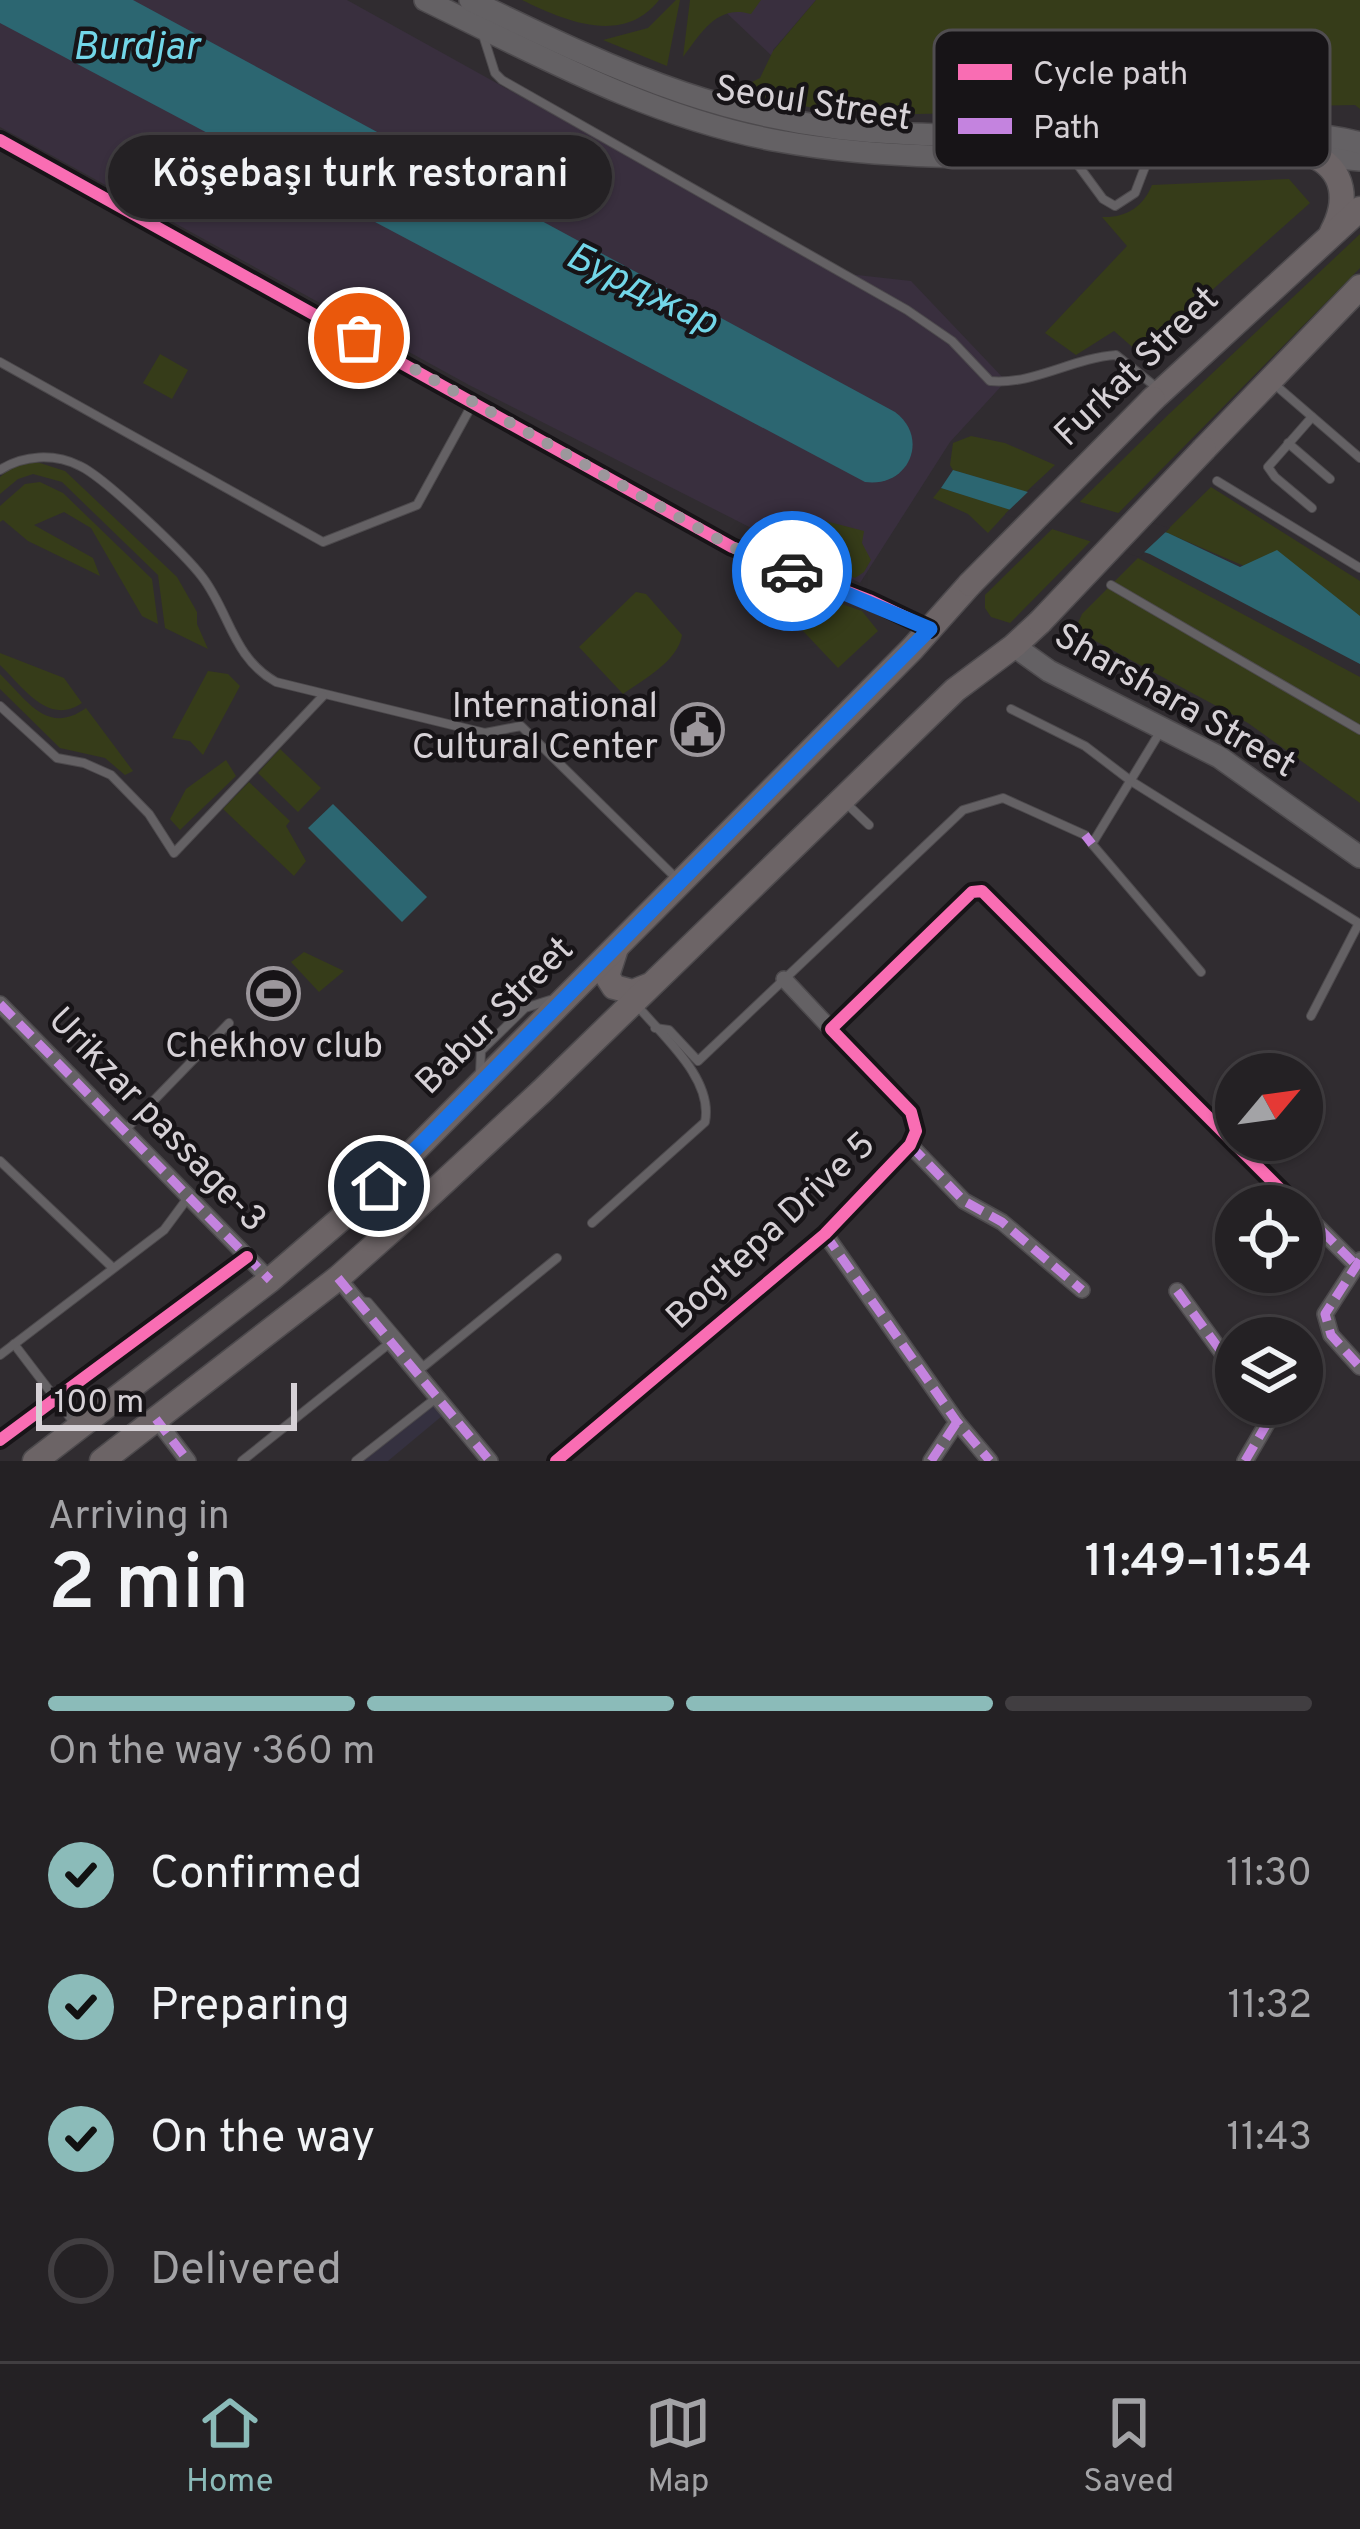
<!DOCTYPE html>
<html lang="en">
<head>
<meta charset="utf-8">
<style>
  :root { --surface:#242124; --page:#2c292c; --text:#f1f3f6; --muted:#a3a3a6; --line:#413e41; --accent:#8bbbb9 }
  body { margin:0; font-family:Overpass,sans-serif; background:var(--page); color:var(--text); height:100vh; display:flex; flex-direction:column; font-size:45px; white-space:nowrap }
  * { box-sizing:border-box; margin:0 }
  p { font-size:39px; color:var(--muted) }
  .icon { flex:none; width:66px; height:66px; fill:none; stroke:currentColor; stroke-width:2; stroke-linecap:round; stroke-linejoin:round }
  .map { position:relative; height:1461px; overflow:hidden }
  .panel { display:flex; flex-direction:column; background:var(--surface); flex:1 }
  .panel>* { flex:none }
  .needle { width:78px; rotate:61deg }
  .fabs { position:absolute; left:1215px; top:1053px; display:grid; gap:24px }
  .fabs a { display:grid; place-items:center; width:108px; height:108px; border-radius:50%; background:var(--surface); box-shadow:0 3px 9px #0004,0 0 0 3px var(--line); font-size:60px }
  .scale { position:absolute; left:36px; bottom:30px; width:261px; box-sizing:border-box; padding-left:12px; border:6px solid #d6d1d6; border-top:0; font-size:33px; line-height:42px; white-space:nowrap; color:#d6d1d6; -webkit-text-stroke:9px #171417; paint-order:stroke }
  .pin { position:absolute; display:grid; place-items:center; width:102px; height:102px; color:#fff; margin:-51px; border:6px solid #fff; border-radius:50%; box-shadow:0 3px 12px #0007 }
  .courier { position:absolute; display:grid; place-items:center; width:120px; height:120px; margin:-60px; border:9px solid #1a73e8; border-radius:50%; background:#fff; color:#222; box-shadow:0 3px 15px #0007 }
  .bubble { position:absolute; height:84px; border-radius:42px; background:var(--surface); box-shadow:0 3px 9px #0004,0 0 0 3px var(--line); font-size:39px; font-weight:600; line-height:84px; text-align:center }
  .overview em { font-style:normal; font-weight:600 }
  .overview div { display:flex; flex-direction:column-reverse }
  .overview { display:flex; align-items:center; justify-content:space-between; height:204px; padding:0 48px }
  h1 { font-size:78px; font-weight:600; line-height:90px }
  .bar { display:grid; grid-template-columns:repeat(4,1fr); gap:18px 12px; align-content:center; height:144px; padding:0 48px }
  .bar i { height:15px; border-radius:9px; background:var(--line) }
  .bar .on { background:var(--accent) }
  .bar p { grid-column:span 4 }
  ol { padding:0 48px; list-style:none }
  li { display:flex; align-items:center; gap:36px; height:132px }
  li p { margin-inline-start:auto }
  li .icon { padding:12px; border-radius:50%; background:var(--accent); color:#111; stroke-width:4 }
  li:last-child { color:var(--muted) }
  li i { width:66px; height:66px; border:6px solid var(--line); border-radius:50% }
  .menu { display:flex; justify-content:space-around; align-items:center; height:168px; border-top:3px solid var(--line); background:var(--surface); font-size:33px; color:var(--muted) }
  .menu a { display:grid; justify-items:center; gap:6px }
  .menu .on { color:var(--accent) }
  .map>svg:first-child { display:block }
  .commercial { fill:#392f3e }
  .industrial { fill:#353140 }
  .green { fill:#363c19 }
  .water { fill:#2c6671 }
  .pier { fill:#302c30 }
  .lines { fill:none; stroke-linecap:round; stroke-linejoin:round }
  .lane-casing { stroke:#4d4a4d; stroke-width:10 }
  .street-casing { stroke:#4d4a4d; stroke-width:18 }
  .secondary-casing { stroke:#4d4a4d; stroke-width:24 }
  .primary-casing { stroke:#4d4a4d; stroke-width:27 }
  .lane { stroke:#646164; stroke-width:8 }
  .street { stroke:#646164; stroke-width:15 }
  .secondary { stroke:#646164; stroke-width:21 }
  .primary { stroke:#6c6466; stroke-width:24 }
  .primary-bridge-casing { stroke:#4d4a4d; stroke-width:27; stroke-linecap:butt }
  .primary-bridge { stroke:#6c6466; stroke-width:24 }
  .quiet { stroke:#c483df; stroke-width:9; stroke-dasharray:18 9; stroke-linecap:butt }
  .cycleway-casing { stroke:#171417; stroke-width:20 }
  .cycleway { stroke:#f96db3; stroke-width:12 }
  .done { stroke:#9c979c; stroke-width:12; stroke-dasharray:0 21.6 }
  .route { stroke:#1a73e8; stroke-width:15 }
  .labels { text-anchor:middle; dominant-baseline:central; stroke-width:9; stroke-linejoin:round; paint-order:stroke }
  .street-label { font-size:36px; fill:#d6d1d6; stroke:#171417 }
  .poi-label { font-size:36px; fill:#d6d1d6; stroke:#171417; text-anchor:end }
  .water-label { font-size:39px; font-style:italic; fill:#72d6e8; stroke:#171417 }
  .key { fill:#171417; stroke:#504d50; stroke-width:3 }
  .key-label { font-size:33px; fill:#d6d1d6 }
</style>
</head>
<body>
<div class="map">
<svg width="1360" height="1461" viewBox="0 0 1360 1461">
  <rect width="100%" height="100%" fill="#302c30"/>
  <g class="commercial">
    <polygon points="0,0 347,0 839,273 911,281 1006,381 950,442 860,583 469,385 0,127"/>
    <polygon points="713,0 816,0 773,50 773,57"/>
  </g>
  <polygon class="industrial" points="433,1403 442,1416 388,1461 362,1461"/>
  <g class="green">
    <path d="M522 0H659C623 46 565 21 522 0Z"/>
    <polygon points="676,0 680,0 667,66 603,40 648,28"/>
    <path d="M690 0H761L751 14C717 4 701 33 683 57Z"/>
    <polygon points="816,0 1360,0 1360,109 1355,105 917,114 823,110 751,95 750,83 760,78 773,51"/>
    <path d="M1289 179 1310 203 1175 323 1145 358 1114 331 1076 355 1045 333 1127 246 1102 217C1126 218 1143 207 1152 185Z"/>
    <polygon points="1360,234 1360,268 1010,623 991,617 985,608 985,595 1169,414"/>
    <polygon points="160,354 188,370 172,399 143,383"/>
    <polygon points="971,436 1005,443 1055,465 1026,492 953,470 950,465 953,443"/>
    <path d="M40 463 65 471 177 577 197 612V624L208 649 165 628 158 575 62 482 33 474 18 479 0 494V477C12 467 25 461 40 463Z"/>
    <polygon points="40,482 63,493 152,579 158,624 142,616 91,528 64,512 34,525 93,558 100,576 28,541 3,520 0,522 0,506 25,484"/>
    <polygon points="1211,487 1360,581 1360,616 1165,532"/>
    <polygon points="941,488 1010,509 988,533 968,514 933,498"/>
    <polygon points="810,517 864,531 862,543 871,560 864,572 855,578 805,557 815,537"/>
    <polygon points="1138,558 1360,677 1360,803 1248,723 1075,630 1082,614"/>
    <polygon points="796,588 862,611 878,631 838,668 787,614"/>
    <path d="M636 592 646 594 682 635C678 661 643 680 623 694L579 647Z"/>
    <path d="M0 653 64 678 82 703C48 726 24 688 0 665Z"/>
    <polygon points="208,671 228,674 240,686 203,755 190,741 172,738"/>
    <path d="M0 674C27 700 47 736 86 708L133 771 125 775 105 758 60 748 0 689Z"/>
    <polygon points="280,749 321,788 298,812 258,773"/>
    <polygon points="226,760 236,776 180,830 170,819 186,789"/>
    <polygon points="249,782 290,821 286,826 306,861 294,876 223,809"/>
    <polygon points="304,952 344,971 319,992 291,962"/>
  </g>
  <g class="water">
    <path d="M0 0H133L895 412C930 438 909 488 865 482L0 23Z"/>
    <polygon points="953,470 1168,533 1240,567 1277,550 1360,616 1360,664 1150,554 941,488"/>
    <polygon points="333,804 427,897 402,922 308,828"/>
  </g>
  <polygon class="pier" points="1032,488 1170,528 1139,557 1005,514"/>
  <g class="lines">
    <defs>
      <g id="lane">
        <path d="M483 35 495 73 502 80 907 310 952 341 990 381C1034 385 1072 358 1116 355L1156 387"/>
        <polyline points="1075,161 1103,199 1115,206 1135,193 1148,159"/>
        <polyline points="0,362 323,542 417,505 473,403"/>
        <polyline points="1273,383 1360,458"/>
        <polyline points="1312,417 1268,467 1275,477 1312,508"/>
        <polyline points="1288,443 1330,479"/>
        <path d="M0 470C23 455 54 453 80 466 104 477 186 555 203 578 230 614 233 658 276 682L485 733 521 726 675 877"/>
        <polyline points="1217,481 1360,568"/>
        <polyline points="1111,585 1360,730"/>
        <polyline points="0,706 57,758 84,763 111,775 149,814 174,853 323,696"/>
        <polyline points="1011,709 1085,746 1131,781 1360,924"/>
        <polyline points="1160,732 1092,844 1201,972"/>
        <polyline points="848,805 869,825"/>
        <polyline points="1311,1016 1359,923"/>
        <polyline points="655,1028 669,1030 698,1061 963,810 1003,798 1085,835"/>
        <polyline points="480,1074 481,1051 525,1008 550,1000"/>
        <polyline points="126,1129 229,1023"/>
        <polyline points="0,1161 113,1268"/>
        <path d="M592 1223 705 1122C714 1078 661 1035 635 1003"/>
        <polyline points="359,1301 368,1302 423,1367 557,1258"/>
        <polyline points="14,1344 75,1424"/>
        <polyline points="0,1355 164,1230 187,1199"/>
        <polyline points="242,1461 391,1342"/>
        <polyline points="356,1461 435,1399"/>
      </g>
      <g id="street">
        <polyline points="0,140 732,547 869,600 930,629"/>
        <polyline points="784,979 831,1029"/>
        <polyline points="0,1004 270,1280"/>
        <polyline points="910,1145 964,1201 1002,1222 1082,1290"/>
        <polyline points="1302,1211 1357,1266"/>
        <polyline points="825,1234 957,1422 990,1461"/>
        <polyline points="1360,1260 1325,1314 1331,1335 1360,1367"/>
        <polyline points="338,1278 490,1461"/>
        <polyline points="1177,1291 1236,1372"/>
        <polyline points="156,1419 188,1461"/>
        <polyline points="556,1461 825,1234 910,1145 916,1131 911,1112 831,1029 972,892 982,891 1297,1206"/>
        <polyline points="931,1461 957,1422"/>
        <polyline points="1245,1461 1269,1420 1259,1404"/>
      </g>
      <g id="secondary">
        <path d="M425 0C540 56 652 118 779 141 971 176 1167 139 1360 160"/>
        <path d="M470 0C625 75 737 128 912 134 1010 138 1108 134 1205 134 1256 133 1310 129 1360 143"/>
        <polyline points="1014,646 1049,671 1219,757 1360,857"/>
      </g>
      <g id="primary">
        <path d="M1312 155C1346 170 1348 202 1332 232"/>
        <polyline points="1153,399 1360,209"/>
        <polyline points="1204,449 1360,287"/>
        <polyline points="616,948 607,976 614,987 633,992 648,986"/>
        <polyline points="35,1461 270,1280 379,1186 912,649 970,584"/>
        <polyline points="102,1461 338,1278 402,1221 542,1091 955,690 1014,646 1040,622"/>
      </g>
    </defs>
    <use href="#lane" class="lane-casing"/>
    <use href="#street" class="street-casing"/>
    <use href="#secondary" class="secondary-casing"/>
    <use href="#primary" class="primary-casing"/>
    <use href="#lane" class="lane"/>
    <use href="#street" class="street"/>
    <use href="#secondary" class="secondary"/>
    <use href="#primary" class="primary"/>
    <defs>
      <g id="primary-bridge">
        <polyline points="970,584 1153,399"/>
        <polyline points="1040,622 1204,449"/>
      </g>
    </defs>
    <use href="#primary-bridge" class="primary-bridge-casing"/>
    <use href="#primary-bridge" class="primary-bridge"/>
    <g class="quiet">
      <polyline points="1085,835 1092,844"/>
      <polyline points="0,1004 270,1280"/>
      <polyline points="910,1145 964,1201 1002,1222 1082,1290"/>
      <polyline points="1302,1211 1357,1266"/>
      <polyline points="825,1234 957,1422 990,1461"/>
      <polyline points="1360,1260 1325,1314 1331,1335 1360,1367"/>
      <polyline points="338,1278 490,1461"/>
      <polyline points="1177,1291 1236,1372"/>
      <polyline points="156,1419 188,1461"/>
      <polyline points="931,1461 957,1422"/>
      <polyline points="1245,1461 1269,1420 1259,1404"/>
    </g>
    <defs>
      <g id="cycleway">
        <polyline points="0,140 732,547 869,600 930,629"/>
        <polyline points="0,1440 247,1257"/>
        <polyline points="556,1461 825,1234 910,1145 916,1131 911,1112 831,1029 972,892 982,891 1297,1206"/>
      </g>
    </defs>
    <use href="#cycleway" class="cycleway-casing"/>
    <use href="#cycleway" class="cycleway"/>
  </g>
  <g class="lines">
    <polyline class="done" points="359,338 732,547 792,571"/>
    <polyline class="route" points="379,1186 930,629 792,571"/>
  </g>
  <defs>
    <symbol id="civic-ring" viewBox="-11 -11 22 22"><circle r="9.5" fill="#171417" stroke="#9c979c" stroke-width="1.5"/><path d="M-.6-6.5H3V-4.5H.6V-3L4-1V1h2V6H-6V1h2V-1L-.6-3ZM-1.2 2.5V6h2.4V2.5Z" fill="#9c979c"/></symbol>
    <symbol id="stadium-ring" viewBox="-11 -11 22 22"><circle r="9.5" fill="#171417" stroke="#9c979c" stroke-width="1.5"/><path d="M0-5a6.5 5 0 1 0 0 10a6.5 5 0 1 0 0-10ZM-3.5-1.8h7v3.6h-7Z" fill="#9c979c"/></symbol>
  </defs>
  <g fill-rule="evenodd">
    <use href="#civic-ring" x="668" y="700" width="59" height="59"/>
    <use href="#stadium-ring" x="244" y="964" width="59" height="59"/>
  </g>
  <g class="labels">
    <g class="street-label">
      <text transform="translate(813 105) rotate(9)">Seoul Street</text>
      <text transform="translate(1138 368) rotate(-44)">Furkat Street</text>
      <text transform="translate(1174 702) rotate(30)">Sharshara Street</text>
      <text transform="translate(496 1017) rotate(-45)">Babur Street</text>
      <text transform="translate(156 1121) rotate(46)">Urikzar passage-3</text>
      <text transform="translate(772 1232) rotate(-43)">Bog'tepa Drive 5</text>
    </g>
    <g class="poi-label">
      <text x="658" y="708">International<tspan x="658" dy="41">Cultural Center</tspan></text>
      <text x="274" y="1048" text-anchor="middle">Chekhov club</text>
    </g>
    <g class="water-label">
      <text x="136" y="49">Burdjar</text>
      <text transform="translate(641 291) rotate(26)">Бурджар</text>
    </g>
  </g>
  <rect x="934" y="30" width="396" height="138" rx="18" class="key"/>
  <rect x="958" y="64" width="54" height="16" fill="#f96db3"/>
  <rect x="958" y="118" width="54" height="16" fill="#c483df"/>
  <g class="key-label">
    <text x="1033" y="84">Cycle path</text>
    <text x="1033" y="138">Path</text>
  </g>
</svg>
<div class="fabs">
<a><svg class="needle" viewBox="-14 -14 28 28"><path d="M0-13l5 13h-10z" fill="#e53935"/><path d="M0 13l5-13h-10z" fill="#a3a3a6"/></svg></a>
<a><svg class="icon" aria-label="locate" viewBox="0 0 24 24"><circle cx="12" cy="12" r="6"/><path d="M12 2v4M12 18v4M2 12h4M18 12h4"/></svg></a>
<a><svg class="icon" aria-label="layers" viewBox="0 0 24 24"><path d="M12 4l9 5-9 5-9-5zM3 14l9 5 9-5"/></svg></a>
</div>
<div class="scale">100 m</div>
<div class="pin" style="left:359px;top:338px;background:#ea580c"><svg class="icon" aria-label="bag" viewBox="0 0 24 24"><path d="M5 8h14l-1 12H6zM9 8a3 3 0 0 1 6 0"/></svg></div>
<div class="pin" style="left:379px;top:1186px;background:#1f2937"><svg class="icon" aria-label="home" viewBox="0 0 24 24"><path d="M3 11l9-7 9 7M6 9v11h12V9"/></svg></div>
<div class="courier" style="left:792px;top:571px"><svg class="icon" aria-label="car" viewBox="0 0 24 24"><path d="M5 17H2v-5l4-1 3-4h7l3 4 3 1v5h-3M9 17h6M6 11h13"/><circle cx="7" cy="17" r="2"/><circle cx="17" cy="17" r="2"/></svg></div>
<div class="bubble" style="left:108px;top:135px;width:504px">Köşebaşı turk restorani</div>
</div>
<section class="panel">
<div class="overview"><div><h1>2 min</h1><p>Arriving in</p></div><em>11:49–11:54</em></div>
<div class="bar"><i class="on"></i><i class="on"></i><i class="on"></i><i></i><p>On the way · 360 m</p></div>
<ol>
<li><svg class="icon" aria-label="check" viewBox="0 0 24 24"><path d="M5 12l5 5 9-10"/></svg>Confirmed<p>11:30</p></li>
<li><svg class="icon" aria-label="check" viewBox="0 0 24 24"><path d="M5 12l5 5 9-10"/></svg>Preparing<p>11:32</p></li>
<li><svg class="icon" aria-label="check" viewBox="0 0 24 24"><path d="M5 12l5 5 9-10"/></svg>On the way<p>11:43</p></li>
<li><i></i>Delivered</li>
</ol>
</section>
<nav class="menu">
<a class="on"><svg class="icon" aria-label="home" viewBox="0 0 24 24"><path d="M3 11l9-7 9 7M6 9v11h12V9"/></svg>Home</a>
<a><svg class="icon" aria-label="map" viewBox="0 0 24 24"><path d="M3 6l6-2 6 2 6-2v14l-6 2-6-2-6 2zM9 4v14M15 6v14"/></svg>Map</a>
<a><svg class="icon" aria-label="saved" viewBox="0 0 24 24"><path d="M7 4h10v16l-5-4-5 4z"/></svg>Saved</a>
</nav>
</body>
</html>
